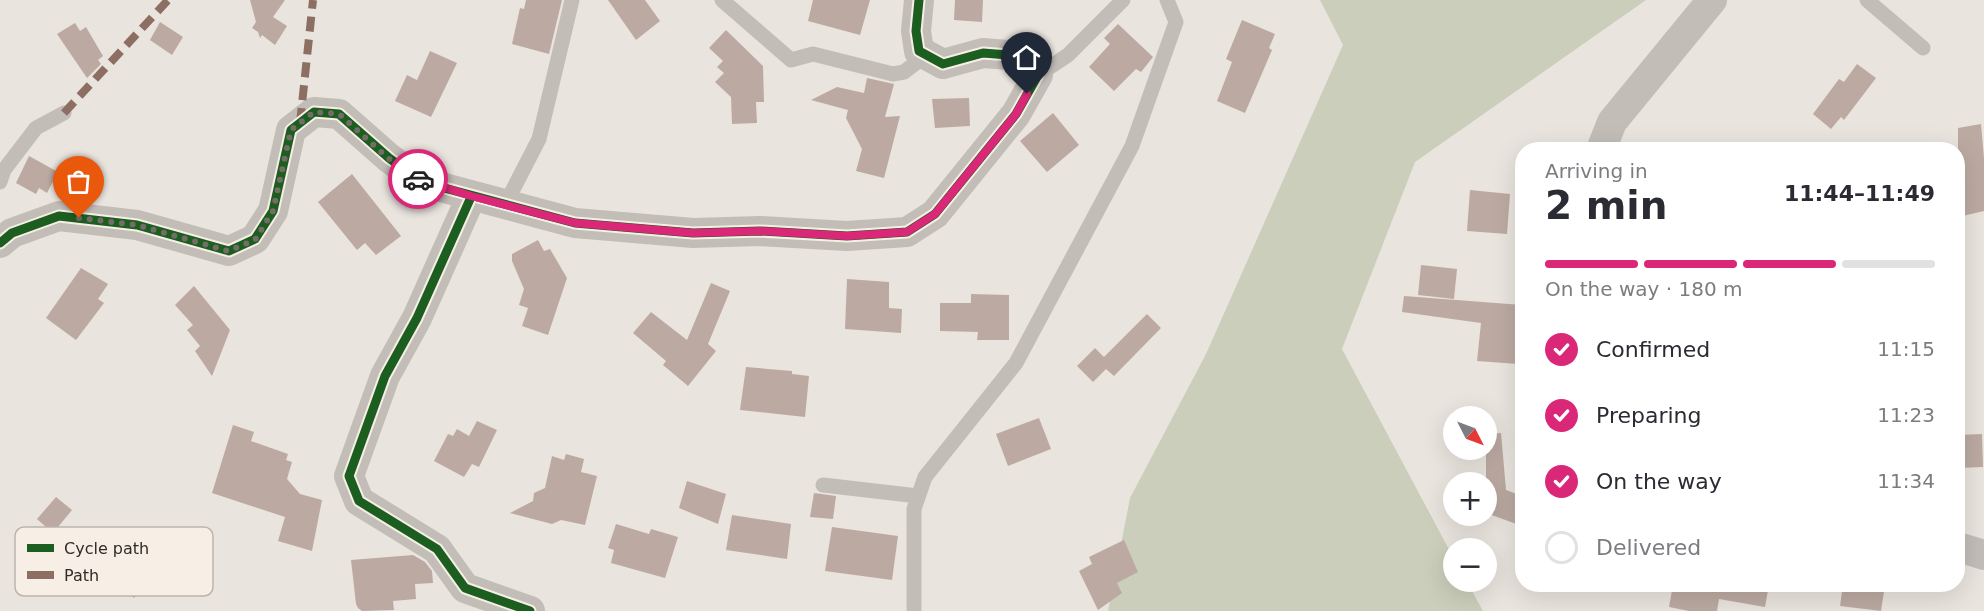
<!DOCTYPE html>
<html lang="en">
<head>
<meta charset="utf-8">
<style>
  :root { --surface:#fff; --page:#f7f7f7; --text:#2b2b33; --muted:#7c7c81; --line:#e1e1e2; --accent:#db2777 }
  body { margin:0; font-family:"DejaVu Sans",sans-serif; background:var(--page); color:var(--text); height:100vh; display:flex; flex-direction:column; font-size:22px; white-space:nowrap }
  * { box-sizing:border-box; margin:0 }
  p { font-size:20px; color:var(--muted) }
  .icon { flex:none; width:33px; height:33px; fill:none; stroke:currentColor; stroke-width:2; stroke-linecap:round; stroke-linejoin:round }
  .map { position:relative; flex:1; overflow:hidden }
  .details { position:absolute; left:1515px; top:142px; width:450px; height:450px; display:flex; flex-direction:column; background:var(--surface); border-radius:24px; box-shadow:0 6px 24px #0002 }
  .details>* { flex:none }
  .needle { width:39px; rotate:132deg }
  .buttons { position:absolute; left:1443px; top:406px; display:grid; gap:12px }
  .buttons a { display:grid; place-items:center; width:54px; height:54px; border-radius:50%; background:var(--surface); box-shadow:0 6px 24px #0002; font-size:30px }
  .pin { position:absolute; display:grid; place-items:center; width:51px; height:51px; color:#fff; margin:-62px -26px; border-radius:50% 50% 50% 0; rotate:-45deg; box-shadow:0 0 6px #0007 }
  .pin .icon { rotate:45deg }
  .courier { position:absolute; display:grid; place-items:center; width:60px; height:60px; margin:-30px; border:4px solid #db2777; border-radius:50%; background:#fff; color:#222; box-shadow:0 2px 8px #0007 }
  .head em { font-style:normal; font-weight:600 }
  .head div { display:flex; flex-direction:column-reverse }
  .head { display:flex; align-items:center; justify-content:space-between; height:102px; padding:0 30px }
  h1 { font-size:39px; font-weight:600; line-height:45px }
  .bar { display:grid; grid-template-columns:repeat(4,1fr); gap:9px 6px; align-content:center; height:72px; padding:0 30px }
  .bar i { height:8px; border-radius:4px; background:var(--line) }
  .bar .on { background:var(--accent) }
  .bar p { grid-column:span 4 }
  ol { padding:0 30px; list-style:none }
  li { display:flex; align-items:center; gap:18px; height:66px }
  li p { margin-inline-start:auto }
  li .icon { padding:6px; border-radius:50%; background:var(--accent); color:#fff; stroke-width:4 }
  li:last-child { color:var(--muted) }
  li i { width:33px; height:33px; border:3px solid var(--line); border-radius:50% }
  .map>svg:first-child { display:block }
  .green { fill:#cbceba }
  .building { fill:#bcaaa2 }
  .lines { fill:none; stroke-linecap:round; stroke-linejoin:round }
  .lane { stroke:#c3bdb8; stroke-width:15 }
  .street { stroke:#c3bdb8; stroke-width:30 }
  .quiet { stroke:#8d6e63; stroke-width:8; stroke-dasharray:15 8; stroke-linecap:butt }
  .cycleway-casing { stroke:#f7efe6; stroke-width:13 }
  .cycleway { stroke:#1b5e20; stroke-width:9 }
  .done { stroke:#736c67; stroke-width:6; stroke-dasharray:0 10.8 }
  .route { stroke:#db2777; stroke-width:8 }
  .key { fill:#f7efe6; stroke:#bcb4ad; stroke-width:1.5 }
  .key-label { font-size:16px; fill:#332b27 }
</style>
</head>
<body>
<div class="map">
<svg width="1984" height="611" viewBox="0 0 1984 611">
  <rect width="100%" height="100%" fill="#eae4de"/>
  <polygon class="green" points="1320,0 1646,0 1415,162 1342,349 1453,557 1454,582 1467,582 1483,611 1108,611 1130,498 1206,354 1343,45"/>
  <g class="building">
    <polygon points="250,0 285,0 273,17 287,26 275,45 262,35 260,38 258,32 252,28 256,22"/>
    <polygon points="526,0 562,0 549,54 512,44 520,8 524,9"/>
    <polygon points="608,0 645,0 660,21 636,40"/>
    <polygon points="813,0 870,0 860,35 808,21"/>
    <polygon points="955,0 983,0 982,22 954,20"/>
    <polygon points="1242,20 1275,34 1269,48 1272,50 1245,113 1217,101 1232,62 1226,59"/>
    <polygon points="160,22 183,37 172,55 150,40"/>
    <polygon points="75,23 80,31 86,27 103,56 98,60 101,64 87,78 57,34"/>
    <polygon points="1118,24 1153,57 1141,72 1136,69 1114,91 1089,67 1110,44 1104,38"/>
    <polygon points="726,30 763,66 764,102 756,102 757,123 732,124 731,97 715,82 724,73 717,67 723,61 709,48"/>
    <polygon points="430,51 457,63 431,117 395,101 407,75 417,80"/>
    <polygon points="1857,64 1876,78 1844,120 1841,117 1831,129 1813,114 1839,79 1844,82"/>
    <polygon points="867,78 894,84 885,117 900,116 884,178 856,171 862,149 846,118 848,110 811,100 837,87 864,93"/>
    <polygon points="969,98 970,126 935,128 932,99"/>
    <polygon points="1053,113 1079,145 1047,172 1020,141"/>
    <polygon points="1981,124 1984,158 1984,211 1958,217 1958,128"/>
    <polygon points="29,156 58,172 47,193 39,188 36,194 16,183"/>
    <polygon points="352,174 401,236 376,255 365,243 357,250 318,202"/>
    <polygon points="1470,190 1510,194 1507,234 1467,231"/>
    <polygon points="538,240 544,251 550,249 567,278 548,335 522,326 528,308 519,305 524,289 512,261 512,254"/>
    <polygon points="1421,265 1457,269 1454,299 1418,295"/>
    <polygon points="81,268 108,284 98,299 104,303 76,340 46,318"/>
    <polygon points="847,279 889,282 889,308 902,309 901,333 845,329"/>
    <polygon points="711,283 730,291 708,344 716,351 688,386 663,365 666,361 633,333 651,312 687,340"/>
    <polygon points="194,286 230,330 212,376 195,351 200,346 187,330 193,325 175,305"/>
    <polygon points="971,294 1009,295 1009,340 977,340 978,332 940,331 940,303 971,303"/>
    <polygon points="1404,296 1522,305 1518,364 1477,361 1481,323 1402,312"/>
    <polygon points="1147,314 1161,328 1114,376 1106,369 1093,382 1077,366 1095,348 1104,357"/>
    <polygon points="746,367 792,371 792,374 809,376 805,417 740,410"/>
    <polygon points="1039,418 1051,449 1008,466 996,434"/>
    <polygon points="477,421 497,430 479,467 472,464 464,477 434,461 448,434 453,436 457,429 469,436"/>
    <polygon points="233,425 254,432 251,441 288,454 286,460 292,462 287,479 300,494 322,500 312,551 278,541 285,517 212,493"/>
    <polygon points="1501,433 1506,490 1522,496 1522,526 1486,513 1486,434"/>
    <polygon points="1982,434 1983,467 1958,468 1958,435"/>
    <polygon points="566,454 584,459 581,472 597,476 585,525 561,520 552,524 510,513 533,501 534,493 545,488 552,456 564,460"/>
    <polygon points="687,481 726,494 718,524 679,508"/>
    <polygon points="814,493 836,496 833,519 810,517"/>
    <polygon points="56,497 72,510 53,533 37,519"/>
    <polygon points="732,515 791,524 787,559 726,550"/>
    <polygon points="616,524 649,534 651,529 678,537 665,578 611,563 614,550 608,548"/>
    <polygon points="832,527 898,536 892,580 825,571"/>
    <polygon points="106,530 155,574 134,598 123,589 118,595 79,560"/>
    <polygon points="1124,540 1138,572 1117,583 1122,593 1098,610 1079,571 1092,564 1089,557"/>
    <polygon points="413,555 425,562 432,571 433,583 415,584 416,599 393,601 394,610 362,611 358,608 356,604 351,560"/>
    <polygon points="1673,585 1769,585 1765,607 1719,599 1717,611 1689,611 1669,607"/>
    <polygon points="1843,585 1885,585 1881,611 1840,606"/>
  </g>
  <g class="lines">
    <g class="lane">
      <polyline points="722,0 791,60 813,54 893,74 904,72 926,55"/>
      <polyline points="1867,0 1923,48"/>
      <polyline points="1038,75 1068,55 1123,0"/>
      <polyline points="0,182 4,170 36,128 64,113"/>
      <polyline points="505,205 539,139 572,0"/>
      <polyline points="823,485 918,496"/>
      <polyline points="914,611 914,509 925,477 1016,363 1132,146 1176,22 1167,0"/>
    </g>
    <g class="street">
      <polyline points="1601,150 1612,122 1712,0"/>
      <polyline points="471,197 417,318 385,376 349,476 359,501 437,549 465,588 530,611"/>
      <polyline points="0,243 12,233 59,216 137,225 229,251 255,239 273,211 291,130 314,112 339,114 389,158 422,182 575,223 693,233 760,231 847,236 907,232 935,214 1016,114 1038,75 1022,56 983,53 943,64 919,51 916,31 919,0"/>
      <polyline points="1958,547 1984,555"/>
    </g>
    <g class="quiet">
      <polyline points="64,113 168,0"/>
      <polyline points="300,123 313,0"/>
    </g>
    <defs>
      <g id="cycleway">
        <polyline points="471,197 417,318 385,376 349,476 359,501 437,549 465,588 530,611"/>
        <polyline points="0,243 12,233 59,216 137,225 229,251 255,239 273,211 291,130 314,112 339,114 389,158 422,182 575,223 693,233 760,231 847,236 907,232 935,214 1016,114 1038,75 1022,56 983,53 943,64 919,51 916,31 919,0"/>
      </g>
    </defs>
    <use href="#cycleway" class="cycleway-casing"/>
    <use href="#cycleway" class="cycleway"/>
  </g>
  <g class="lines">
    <polyline class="done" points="79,218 137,225 228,251 255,240 273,211 291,130 314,112 339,114 388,158 418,179"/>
    <polyline class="route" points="418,179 471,196 575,223 693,233 760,231 847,236 907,232 935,214 1016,114 1027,94"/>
  </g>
  <rect x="15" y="527" width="198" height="69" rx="9" class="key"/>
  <rect x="27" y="544" width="27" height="8" fill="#1b5e20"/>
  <rect x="27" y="571" width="27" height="8" fill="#8d6e63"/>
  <g class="key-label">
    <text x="64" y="554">Cycle path</text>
    <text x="64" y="581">Path</text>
  </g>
</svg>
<div class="buttons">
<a><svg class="needle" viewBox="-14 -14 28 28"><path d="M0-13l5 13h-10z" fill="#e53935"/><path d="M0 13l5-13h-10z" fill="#7c7c81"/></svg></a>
<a>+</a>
<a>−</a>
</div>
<div class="pin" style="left:79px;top:218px;background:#ea580c"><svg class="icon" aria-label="bag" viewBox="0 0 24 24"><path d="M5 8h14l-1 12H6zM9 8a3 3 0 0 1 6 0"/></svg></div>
<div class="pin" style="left:1027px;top:94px;background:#1f2937"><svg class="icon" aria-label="home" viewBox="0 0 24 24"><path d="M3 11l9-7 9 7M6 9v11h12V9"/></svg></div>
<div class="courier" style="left:418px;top:179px"><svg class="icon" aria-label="car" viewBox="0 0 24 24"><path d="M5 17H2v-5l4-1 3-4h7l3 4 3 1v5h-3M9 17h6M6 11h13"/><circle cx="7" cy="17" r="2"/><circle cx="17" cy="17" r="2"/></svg></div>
<section class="details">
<div class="head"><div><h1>2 min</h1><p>Arriving in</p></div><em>11:44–11:49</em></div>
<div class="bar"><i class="on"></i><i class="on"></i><i class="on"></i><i></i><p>On the way · 180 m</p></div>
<ol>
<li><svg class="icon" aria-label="check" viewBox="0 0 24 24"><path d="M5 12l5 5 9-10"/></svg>Confirmed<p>11:15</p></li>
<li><svg class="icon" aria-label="check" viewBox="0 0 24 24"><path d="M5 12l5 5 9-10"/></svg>Preparing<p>11:23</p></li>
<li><svg class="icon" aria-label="check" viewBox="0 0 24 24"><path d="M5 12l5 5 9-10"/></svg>On the way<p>11:34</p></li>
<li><i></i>Delivered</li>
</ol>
</section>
</div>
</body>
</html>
